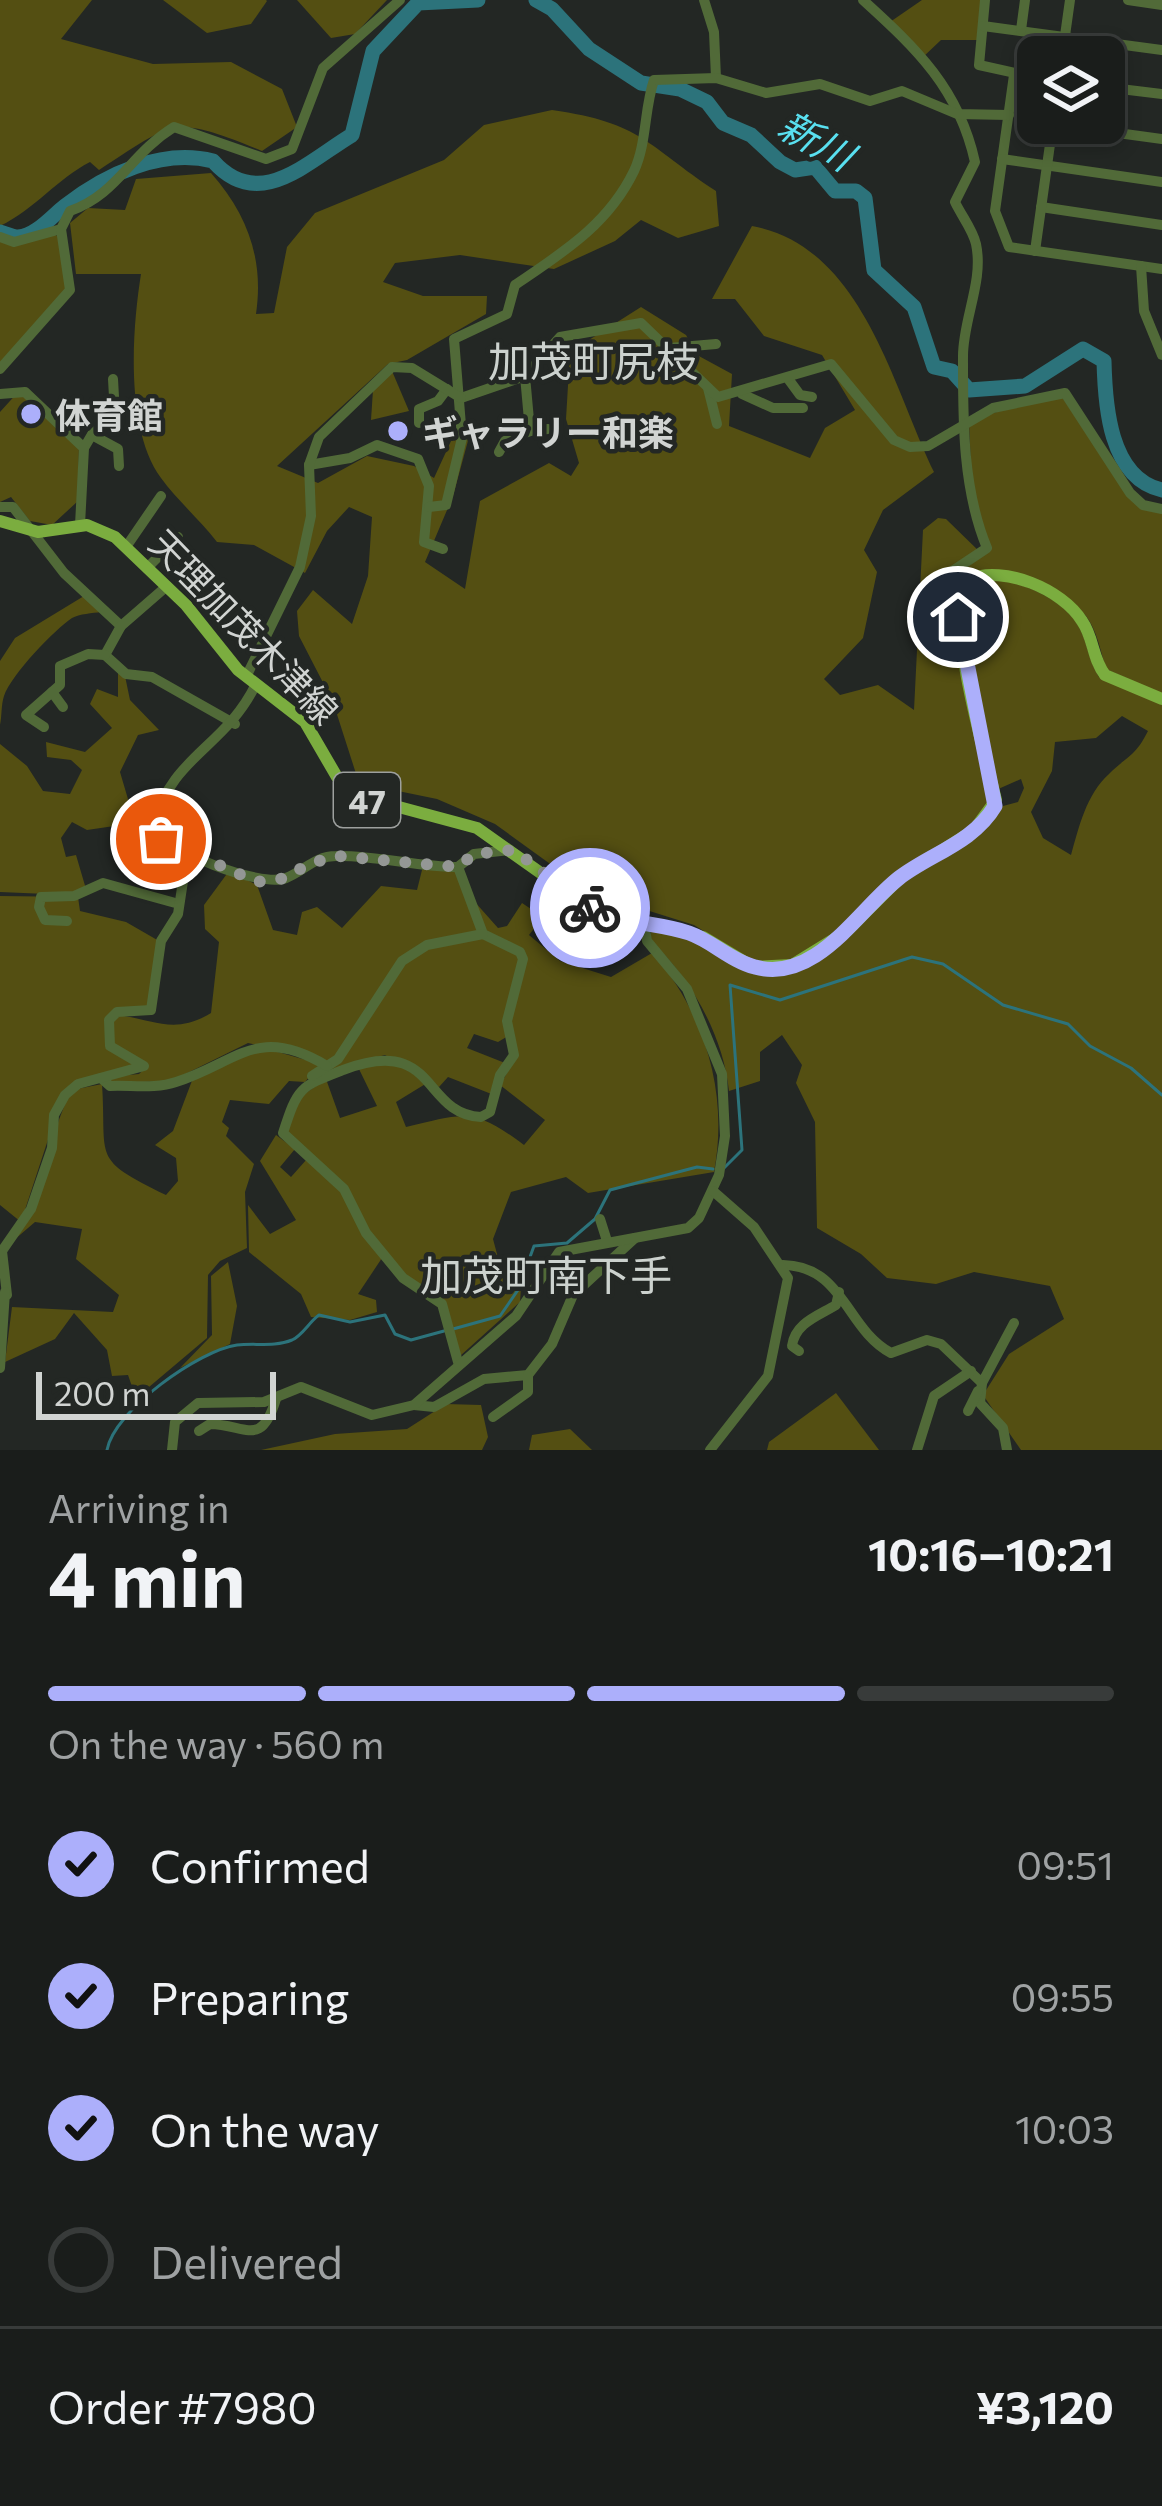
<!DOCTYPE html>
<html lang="en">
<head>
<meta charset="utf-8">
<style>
  :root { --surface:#1a1d1b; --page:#232624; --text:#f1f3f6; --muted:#9fa2a3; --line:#383b3a; --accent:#acaffb }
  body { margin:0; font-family:Commissioner,"Noto Sans JP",sans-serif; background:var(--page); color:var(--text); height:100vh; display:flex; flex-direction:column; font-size:45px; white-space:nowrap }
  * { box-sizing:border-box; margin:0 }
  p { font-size:39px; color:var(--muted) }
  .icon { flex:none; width:66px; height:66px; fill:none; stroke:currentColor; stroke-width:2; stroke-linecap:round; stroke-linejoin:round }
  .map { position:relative; height:1450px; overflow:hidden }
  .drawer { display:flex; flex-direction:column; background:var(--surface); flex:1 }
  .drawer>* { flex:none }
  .tools { position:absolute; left:1017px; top:36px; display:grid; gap:24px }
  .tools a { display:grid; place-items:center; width:108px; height:108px; border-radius:18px; background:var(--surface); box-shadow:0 6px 18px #0003,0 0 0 3px var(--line); font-size:60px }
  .scale { position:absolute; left:36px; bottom:30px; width:240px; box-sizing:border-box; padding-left:12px; border:6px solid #d1d4d2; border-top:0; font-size:33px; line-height:42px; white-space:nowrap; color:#d1d4d2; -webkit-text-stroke:9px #232724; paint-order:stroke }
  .pin { position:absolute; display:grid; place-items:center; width:102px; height:102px; color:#fff; margin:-51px; border:6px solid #fff; border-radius:50%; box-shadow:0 3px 12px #0007 }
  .courier { position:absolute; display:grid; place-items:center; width:120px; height:120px; margin:-60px; border:9px solid #acaffb; border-radius:50%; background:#fff; color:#222; box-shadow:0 3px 15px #0007 }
  .head em { font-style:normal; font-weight:700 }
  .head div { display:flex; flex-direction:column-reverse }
  .head { display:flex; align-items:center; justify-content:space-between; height:204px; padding:0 48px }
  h1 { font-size:78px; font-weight:700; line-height:90px }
  .bar { display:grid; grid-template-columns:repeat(4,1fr); gap:18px 12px; align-content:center; height:144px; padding:0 48px }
  .bar i { height:15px; border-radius:9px; background:var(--line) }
  .bar .active { background:var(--accent) }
  .bar p { grid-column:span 4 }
  .line { display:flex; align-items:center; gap:30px; padding:0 48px; border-top:3px solid var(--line) }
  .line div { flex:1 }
  ol { padding:0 48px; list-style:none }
  li { display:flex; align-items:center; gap:36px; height:132px }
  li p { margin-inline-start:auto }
  li .icon { padding:12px; border-radius:50%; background:var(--accent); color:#111; stroke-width:4 }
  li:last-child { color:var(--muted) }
  li i { width:66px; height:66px; border:6px solid var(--line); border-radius:50% }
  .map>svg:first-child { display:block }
  .green { fill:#544f12; fill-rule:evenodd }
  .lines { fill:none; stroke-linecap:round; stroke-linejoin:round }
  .stream { stroke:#2c737b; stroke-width:3 }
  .river { stroke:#2c737b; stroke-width:15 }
  .minor { stroke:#516a38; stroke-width:10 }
  .major { stroke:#7bad3f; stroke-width:12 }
  .done { stroke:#949795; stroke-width:12; stroke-dasharray:0 21.6 }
  .route { stroke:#acaffb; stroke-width:15 }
  .poi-dot { fill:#acaffb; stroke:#232724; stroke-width:4.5 }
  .labels { text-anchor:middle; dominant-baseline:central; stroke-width:9; stroke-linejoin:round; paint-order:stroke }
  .shield { fill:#232724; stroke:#9da09e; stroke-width:3 }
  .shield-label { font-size:33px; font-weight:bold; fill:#d1d4d2 }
  .poi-label { font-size:36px; font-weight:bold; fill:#d1d4d2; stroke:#232724; text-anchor:start }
  .street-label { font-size:36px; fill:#d1d4d2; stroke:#232724 }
  .water-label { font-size:39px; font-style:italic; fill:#59e0f0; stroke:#232724 }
  .quarter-label { font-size:42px; fill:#ccd2ce; stroke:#232724 }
</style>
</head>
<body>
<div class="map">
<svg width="1162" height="1450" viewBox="0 0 1162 1450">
  <rect width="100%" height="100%" fill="#232724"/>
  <g class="green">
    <path d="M0 0H92L61 39 153 64 231 62 282 89 297 127 262 151C173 115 176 120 99 170L90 162C57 179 35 209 0 226Z"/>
    <polygon points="163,0 266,0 267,1 251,24 207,33"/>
    <polygon points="297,0 387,0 355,34 331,38"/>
    <polygon points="922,0 981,0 978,40 941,40 922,58 890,22"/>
    <path d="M552 110C643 123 646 145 716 191L719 226 678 238 641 220 615 241 554 269 460 255 395 263 383 282 423 296H487L486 314 407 360 388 364 277 466 318 483 367 456 414 466 434 478 462 417 472 426 453 496 425 562 465 589 480 501 549 463 571 476 579 463 566 419 570 352 641 307 686 335 697 355 732 374 729 426 810 458 825 428 855 410 822 355 764 336 735 299H712L752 226C862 246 892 385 934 472L883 510 864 550 877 572 863 638 824 679 840 695 878 685 914 710 923 530 938 518 946 519 984 556 973 511 969 423 976 418 1060 394 1129 495 1162 512V694L1106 669C1101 653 1097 630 1086 616 1056 577 949 535 952 617L993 799 985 815 857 919 793 959 772 964 750 960 694 925 589 892 495 824 437 799 359 783 333 702 299 636 297 611 313 590 352 624 368 576 372 517 349 507 327 531 305 573 254 545 217 542C200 520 177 500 161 478 125 429 132 330 141 274H76L70 223 88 208 125 210 136 179 211 173C248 215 264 260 256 314L274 313 287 247 315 213 444 160 484 125Z"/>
    <polygon points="52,233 59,237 67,289 0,364 0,240"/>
    <polygon points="392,371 409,411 371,420 373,390"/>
    <polygon points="19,391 79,445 78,501 52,525 30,521 11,497 0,502 0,412"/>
    <path d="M987 578C1019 580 1069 600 1082 633 1088 648 1090 662 1099 677L1162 704V1450H1021L983 1395 1009 1354 1064 1319 1050 1286 974 1272 936 1284 887 1278 861 1254 817 1228 815 1122 796 1083 802 1065 782 1035 760 1052V1081L729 1091C723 1034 690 977 649 939L652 930 702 942 754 973 791 971 894 886 945 856 1003 806 1018 802 1024 788 1021 779 996 790C984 742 954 629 969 585ZM1122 716 1148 731C1135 757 1128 755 1109 774 1086 795 1079 827 1071 855L1043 838 1031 812 1052 771 1055 742 1096 738Z"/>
    <path d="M84 596 101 612C93 613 79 614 72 618 55 629 11 675 4 696 1 705 2 716 0 725V661L15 638Z"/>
    <polygon points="118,671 125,676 130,700 159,730 138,735 120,772 133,816 128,824 87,830 72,822 61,838 66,857 76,855 86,889 70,895 0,892 0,744 27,766 43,791 70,794 82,770 71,760 47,757 46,742 85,752 112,728 90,704 97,689 118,697"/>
    <path d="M423 866 455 870 479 932 400 959 336 1058 330 1061 248 1043 171 1081 111 1083 107 1077 139 1074 148 1065 113 1044 112 1020 118 1015C155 1020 175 1035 211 1013L219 942 205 929 204 905 229 871 257 885 273 930 297 935 302 912 317 907 342 928 381 886 417 890Z"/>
    <polygon points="0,896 78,897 80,911 126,922 159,941 149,1009 117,1010 105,1040 141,1062 63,1094 21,1222 0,1205"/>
    <path d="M474 901 498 928 507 926 522 903 543 917 529 935 560 961 611 977 652 953C705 1012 729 1094 714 1172L588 1193 566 1177 511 1192 493 1239 507 1291 521 1287 520 1302 460 1356 447 1308 417 1287 368 1232 349 1192 287 1136 296 1100 326 1079 340 1118 377 1106 358 1067 395 1062 427 1083 396 1102 406 1127C465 1113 473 1107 524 1145L545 1120 500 1085 515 1059 510 1021 525 959 485 932Z"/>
    <path d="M484 936 520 956 508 1036 498 1042 474 1034 467 1048 505 1063 494 1095 448 1077 439 1087 385 1055 321 1072C367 1045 372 977 420 950 437 941 465 940 484 936Z"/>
    <path d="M246 1050 278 1052 320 1064 305 1082 289 1081 269 1104 230 1100 222 1122 229 1128 226 1136 254 1164 245 1192 247 1248 220 1261 208 1275 207 1338 136 1398 128 1375 112 1376 107 1350 74 1313 55 1339 5 1362 12 1307 113 1312 119 1295 76 1259 82 1229 35 1222 14 1240C45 1196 46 1138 72 1090L102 1084C107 1160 90 1158 166 1195L178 1181 176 1158 155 1145 173 1131 193 1078Z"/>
    <polygon points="276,1135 295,1149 280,1167 291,1177 307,1159 338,1186 382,1258 358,1294 376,1300 377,1312 350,1320 311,1317 301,1294 249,1252 248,1205 270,1234 296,1220 260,1161"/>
    <polygon points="228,1262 237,1306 230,1344 180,1368 212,1335 211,1276"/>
    <polygon points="836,1393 879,1450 767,1450 769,1442"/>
    <polygon points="446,1404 481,1405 488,1437 482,1450 261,1450 335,1434 407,1429"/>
    <polygon points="570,1429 592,1450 529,1450 532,1435"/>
  </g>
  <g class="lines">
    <g class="stream">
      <polyline points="723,1169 742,1150 730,985 780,1000 912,957 943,964 1003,1005 1068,1024 1090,1046 1131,1068 1162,1095"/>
      <polyline points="453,1329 500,1316 518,1290 534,1246 567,1243 595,1219 610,1190 697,1167 713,1169"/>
      <path d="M107 1450C114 1410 200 1350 237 1345 254 1343 275 1347 292 1340 303 1335 309 1322 319 1315L350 1322 385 1315 395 1334 411 1340 444 1331"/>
    </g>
    <g class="river">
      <path d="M536 0 552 9 589 49 641 83 680 89 707 102 723 123 751 135 780 162 795 170 815 167 835 191H856L865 198 874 270 914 307 934 367 952 371 969 390 1025 386 1083 349 1104 361C1105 404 1109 478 1162 490"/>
      <path d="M0 232C4 233 14 237 18 237 36 236 52 216 65 206 106 174 162 148 213 161 259 213 307 162 352 135L373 51 418 3 478 0"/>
    </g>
    <g class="minor">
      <polyline points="704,0 714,32 716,78"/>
      <path d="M863 0C917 49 959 89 975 162L955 202C961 215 973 230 976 244 984 281 963 319 963 356 963 418 962 488 987 548L948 574 946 590 957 602"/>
      <polyline points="985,0 979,65 1038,78"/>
      <polyline points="1128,0 1162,5"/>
      <polyline points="983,26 1162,50"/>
      <polyline points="1021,30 1025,0"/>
      <polyline points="1062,57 1070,0"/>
      <polyline points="1014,75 995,211 1009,247 1162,269"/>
      <polyline points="1104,87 1162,94"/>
      <polyline points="1052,124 1162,139"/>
      <polyline points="1002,159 1162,182"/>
      <polyline points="1041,207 1162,225"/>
      <polyline points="0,237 14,242 61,229"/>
      <polyline points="1035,251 1053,123"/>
      <polyline points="1141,266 1144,311 1162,355"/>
      <polyline points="669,348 716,344"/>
      <path d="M0 369 70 290 61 229 70 211C118 194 129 155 174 127L266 159 292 149 323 68 400 0"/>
      <polyline points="789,380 800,395 812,397"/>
      <polyline points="708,388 717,424"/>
      <polyline points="0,394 25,392 84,448"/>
      <polyline points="742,394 773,408 803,408"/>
      <polyline points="461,398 525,376 560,337 641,323 718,397 831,364 894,440 910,447 928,446 993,408 1065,393 1130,493 1143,505 1162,509"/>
      <polyline points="419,423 419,409 438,401 447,389"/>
      <polyline points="530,431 548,429"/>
      <polyline points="92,435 118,449 119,466"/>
      <polyline points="499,452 505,441 530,431 525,376"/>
      <polyline points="309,465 350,458 377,445 418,459 429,486 424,542 443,549"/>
      <polyline points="0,507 13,507 64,573 121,626"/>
      <path d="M429 507 446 505 462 438 454 339 507 314 515 285C562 253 608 225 634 171 647 143 644 109 654 80L716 78 766 93 820 84 870 101 902 91 957 114 1009 115"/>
      <polyline points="80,525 84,448 114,397 113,379"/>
      <polyline points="126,547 161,496"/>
      <polyline points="148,567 178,537"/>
      <polyline points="167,586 121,626 105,655 126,674 152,677 235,724"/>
      <polyline points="246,677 300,567 311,516 309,465 319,437 392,367 412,368 461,398"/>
      <path d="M256 684C225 748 172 755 153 826 164 851 260 888 286 878 304 871 315 856 336 856 377 855 417 867 458 867L474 854 510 850"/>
      <polyline points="52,692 63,707"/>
      <polyline points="44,727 26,715 60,685 60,666 88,654 105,655"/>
      <path d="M458 867 483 934 520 952 523 959 507 1021 514 1055 500 1075 490 1112 481 1117C421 1114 438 1034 343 1070 299 1087 298 1087 283 1133L344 1189 366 1233 403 1278 442 1304 458 1362"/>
      <polyline points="67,921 45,920 39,907 41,897 74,896 103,883 179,904"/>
      <polyline points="312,1076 338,1059 402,961 427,945 483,934"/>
      <path d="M101 1078 110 1086C131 1085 156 1089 176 1082 238 1062 257 1024 327 1066"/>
      <polyline points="600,1219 607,1241"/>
      <path d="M783 1265C844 1266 846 1329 891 1353L927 1340 941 1344 982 1383 1014 1323"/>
      <polyline points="7,1295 2,1251 31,1209 52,1148 54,1115 65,1095 78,1084 144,1066 110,1046 109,1020 117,1012 151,1010 161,941 178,914 187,855"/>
      <path d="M799 1351 792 1346C795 1323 818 1316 836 1305L839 1292"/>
      <polyline points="0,1368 5,1292"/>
      <polyline points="982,1383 980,1403 1003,1428 1007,1450"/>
      <polyline points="414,1405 434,1407 484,1379 528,1375 552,1344 573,1295 635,1238"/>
      <polyline points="968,1411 978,1391"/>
      <polyline points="493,1417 528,1392 528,1375"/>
      <path d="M199 1431 210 1424C247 1425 261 1448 276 1399"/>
      <polyline points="172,1450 175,1422 198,1403 264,1402 301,1387 372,1415 414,1405 516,1316 559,1252 688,1228 699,1218 719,1175 725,1136 722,1074 687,989 647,941 644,923"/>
      <polyline points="710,1450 768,1376 788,1278 754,1227 713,1191"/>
      <polyline points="917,1450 934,1396 971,1371"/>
    </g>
    <path class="major" d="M0 521 38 532 87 525 115 537 186 605 238 670 305 722 337 777 354 795 477 828 593 910 703 937 753 967 792 965 847 931 903 875 974 830 996 800C986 758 941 608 969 579 1004 565 1062 589 1082 621 1094 638 1092 658 1105 675L1162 699"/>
  </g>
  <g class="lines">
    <polyline class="done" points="161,839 257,882 286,878 308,864 337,856 458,867 474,854 514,850 590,908"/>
    <path class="route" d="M590 908C620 924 657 922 689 933 712 941 731 961 755 967 816 984 859 909 899 878 930 854 973 843 995 806L958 617"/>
  </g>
  <g class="poi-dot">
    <circle cx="31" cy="414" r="12"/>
    <circle cx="398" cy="431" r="12"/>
  </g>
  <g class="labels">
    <rect class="shield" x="334" y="773" width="66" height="54" rx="9"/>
    <g class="shield-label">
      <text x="367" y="800">47</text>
    </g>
    <g class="poi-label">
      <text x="55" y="414">体育館</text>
      <text x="422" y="431">ギャラリー和楽</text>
    </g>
    <g class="street-label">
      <text transform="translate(245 626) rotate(46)">天理加茂木津線</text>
    </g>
    <g class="water-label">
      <text transform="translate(817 139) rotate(29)">新川</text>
    </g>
    <g class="quarter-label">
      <text x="593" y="360">加茂町尻枝</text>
      <text x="546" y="1274">加茂町南下手</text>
    </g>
  </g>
</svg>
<div class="tools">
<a><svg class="icon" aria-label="layers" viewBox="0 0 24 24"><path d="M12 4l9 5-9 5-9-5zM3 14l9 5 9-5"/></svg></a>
</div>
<div class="scale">200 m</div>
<div class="pin" style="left:161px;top:839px;background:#ea580c"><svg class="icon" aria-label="bag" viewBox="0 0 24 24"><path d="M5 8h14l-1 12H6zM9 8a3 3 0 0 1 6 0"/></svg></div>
<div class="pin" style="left:958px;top:617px;background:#1f2937"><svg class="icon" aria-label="home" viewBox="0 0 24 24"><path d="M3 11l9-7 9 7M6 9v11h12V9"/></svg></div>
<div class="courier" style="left:590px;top:908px"><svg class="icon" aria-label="bike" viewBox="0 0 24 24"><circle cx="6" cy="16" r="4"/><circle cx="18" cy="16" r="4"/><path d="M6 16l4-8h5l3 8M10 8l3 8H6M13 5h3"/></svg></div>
</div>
<section class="drawer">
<div class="head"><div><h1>4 min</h1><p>Arriving in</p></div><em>10:16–10:21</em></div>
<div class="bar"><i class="active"></i><i class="active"></i><i class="active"></i><i></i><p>On the way · 560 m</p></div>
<ol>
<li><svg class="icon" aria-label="check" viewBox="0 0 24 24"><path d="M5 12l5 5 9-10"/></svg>Confirmed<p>09:51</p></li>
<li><svg class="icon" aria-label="check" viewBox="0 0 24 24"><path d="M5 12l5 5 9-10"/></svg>Preparing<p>09:55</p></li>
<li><svg class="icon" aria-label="check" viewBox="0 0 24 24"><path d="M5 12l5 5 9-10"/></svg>On the way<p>10:03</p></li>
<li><i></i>Delivered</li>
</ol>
<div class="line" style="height:156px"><div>Order #7980</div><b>¥3,120</b></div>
</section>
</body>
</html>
